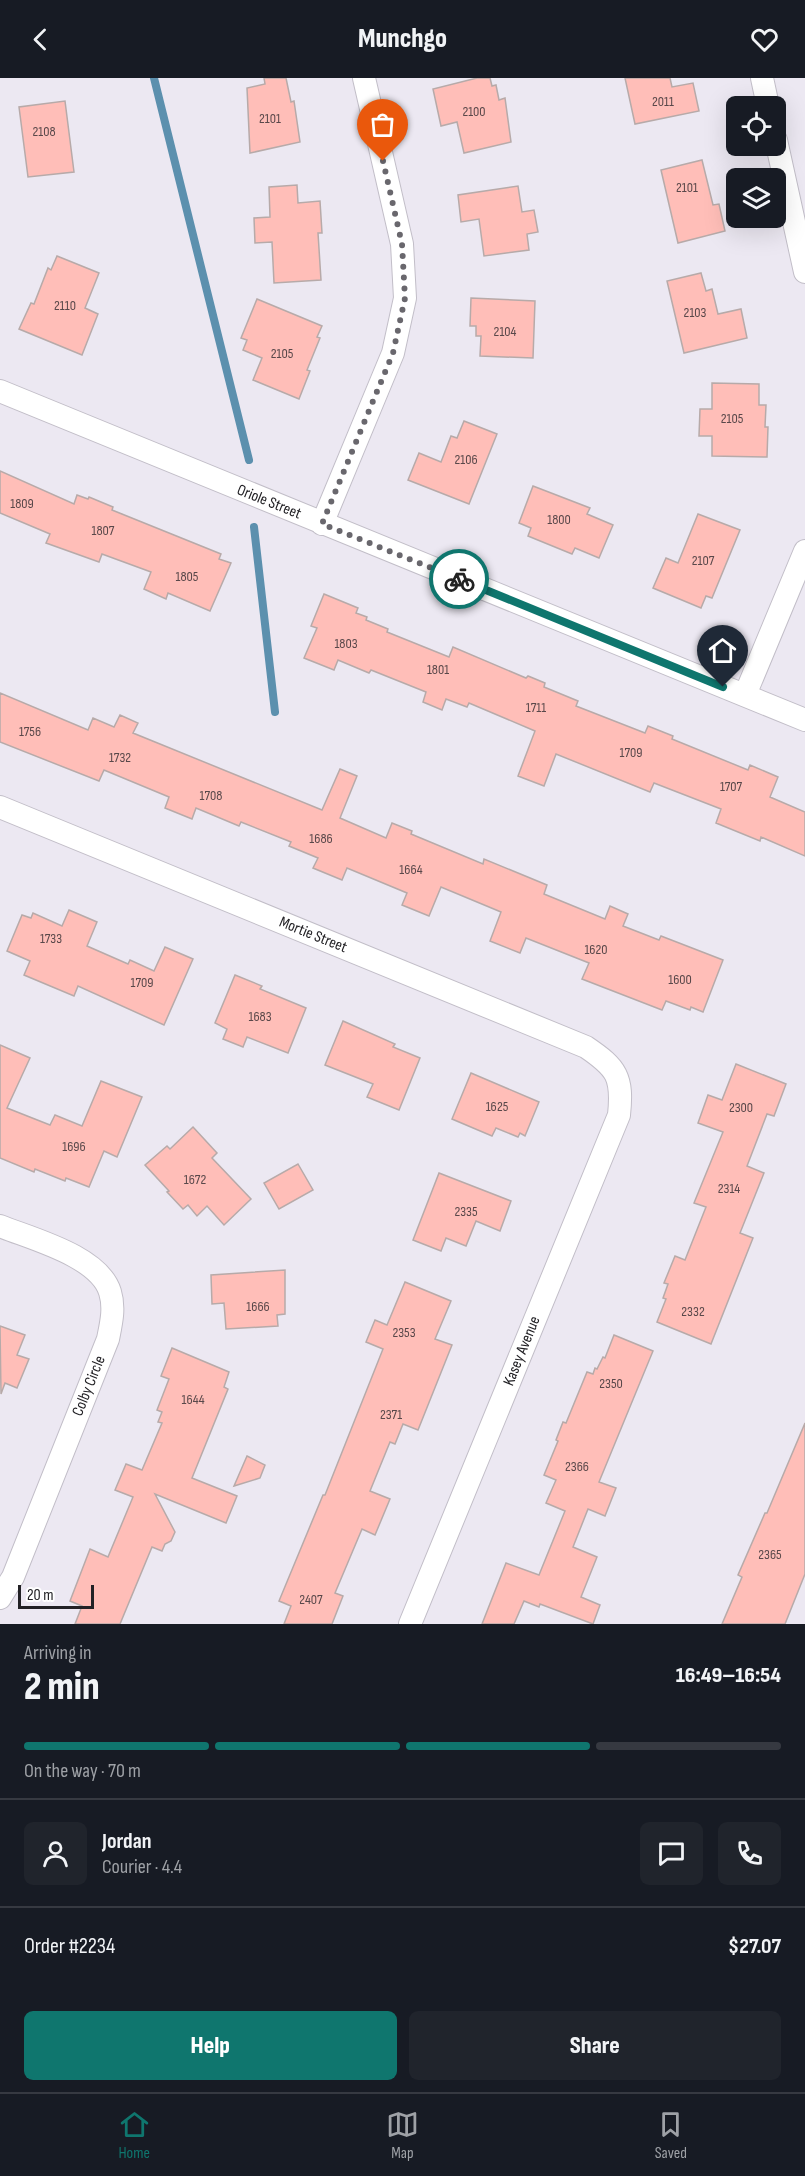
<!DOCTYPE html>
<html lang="en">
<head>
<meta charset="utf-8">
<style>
  :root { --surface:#171b24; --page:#20242c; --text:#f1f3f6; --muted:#9ea1a6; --line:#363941; --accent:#0f766e }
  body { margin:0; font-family:"Sofia Sans Condensed",sans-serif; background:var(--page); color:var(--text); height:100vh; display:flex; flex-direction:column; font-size:22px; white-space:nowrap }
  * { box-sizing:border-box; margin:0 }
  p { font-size:20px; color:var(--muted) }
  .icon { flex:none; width:33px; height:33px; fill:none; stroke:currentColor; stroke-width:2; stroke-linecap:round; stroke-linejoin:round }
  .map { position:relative; height:1546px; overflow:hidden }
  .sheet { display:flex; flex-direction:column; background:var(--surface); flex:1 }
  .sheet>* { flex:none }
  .controls { position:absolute; left:726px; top:18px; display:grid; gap:12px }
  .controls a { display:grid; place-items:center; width:60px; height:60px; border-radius:9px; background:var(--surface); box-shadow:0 6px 24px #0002; font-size:30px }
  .scale { position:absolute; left:18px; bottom:15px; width:76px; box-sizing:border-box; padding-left:6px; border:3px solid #222125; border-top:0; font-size:16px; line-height:21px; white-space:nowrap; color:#222125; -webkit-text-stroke:4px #fff; paint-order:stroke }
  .pin { position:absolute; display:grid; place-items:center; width:51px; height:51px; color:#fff; margin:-62px -26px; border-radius:50% 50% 50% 0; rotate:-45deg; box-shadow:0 0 6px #0007 }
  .pin .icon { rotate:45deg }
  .courier { position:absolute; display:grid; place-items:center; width:60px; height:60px; margin:-30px; border:4px solid #0f766e; border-radius:50%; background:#fff; color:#222; box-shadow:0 2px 8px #0007 }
  .overview em { font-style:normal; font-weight:800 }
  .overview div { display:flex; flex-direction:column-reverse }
  .overview { display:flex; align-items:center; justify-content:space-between; height:102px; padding:0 24px }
  h1 { font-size:39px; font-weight:800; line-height:45px }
  .bar { display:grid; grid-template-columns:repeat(4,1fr); gap:9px 6px; align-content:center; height:72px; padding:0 24px }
  .bar i { height:8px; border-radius:4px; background:var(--line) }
  .bar .selected { background:var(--accent) }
  .bar p { grid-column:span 4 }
  .line { display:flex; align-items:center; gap:15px; padding:0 24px; border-top:2px solid var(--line) }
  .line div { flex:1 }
  .round { display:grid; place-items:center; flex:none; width:63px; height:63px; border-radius:9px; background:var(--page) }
  .action { display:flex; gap:12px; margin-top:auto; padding:12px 24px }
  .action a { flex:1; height:69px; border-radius:9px; background:var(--accent); color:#fff; font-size:24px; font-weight:800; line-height:69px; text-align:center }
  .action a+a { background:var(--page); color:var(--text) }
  header { display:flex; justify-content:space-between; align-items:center; height:78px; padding:0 24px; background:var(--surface); font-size:27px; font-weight:800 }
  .menu { display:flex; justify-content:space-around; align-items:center; height:84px; border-top:2px solid var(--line); background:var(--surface); font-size:16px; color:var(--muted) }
  .menu a { display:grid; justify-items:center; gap:3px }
  .menu .selected { color:var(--accent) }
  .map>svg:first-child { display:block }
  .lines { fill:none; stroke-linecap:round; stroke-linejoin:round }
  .stream { stroke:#5c90ae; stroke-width:8 }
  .building { fill:#ffbeb8; stroke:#b7aaa9; stroke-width:1.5 }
  .minor-casing { stroke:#c2bec8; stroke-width:24 }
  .minor { stroke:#fff; stroke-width:22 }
  .done { stroke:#69676d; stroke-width:6; stroke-dasharray:0 10.8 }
  .route { stroke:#0f766e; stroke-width:8 }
  .labels { text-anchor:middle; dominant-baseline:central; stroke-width:5; stroke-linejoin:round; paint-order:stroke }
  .number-label { font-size:14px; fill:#59484a }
  .street-label { font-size:16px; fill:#222125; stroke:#fff }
</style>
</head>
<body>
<header><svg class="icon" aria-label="back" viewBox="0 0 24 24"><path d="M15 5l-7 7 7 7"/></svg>Munchgo<svg class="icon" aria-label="heart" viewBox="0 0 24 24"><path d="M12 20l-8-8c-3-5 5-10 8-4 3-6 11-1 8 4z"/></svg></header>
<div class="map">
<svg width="805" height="1546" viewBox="0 0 805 1546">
  <rect width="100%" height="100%" fill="#ece8f2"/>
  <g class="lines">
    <g class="stream">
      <polyline points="154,0 249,382"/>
      <polyline points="254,449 275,634"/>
    </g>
  </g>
  <g class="building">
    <polygon points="264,0 286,0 291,24 294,23 300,64 250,75 247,10 265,6"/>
    <polygon points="477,0 490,0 492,8 496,7 499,22 505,20 511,64 464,75 457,44 441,48 433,11"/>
    <polygon points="625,0 670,0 672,9 693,5 699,33 635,46"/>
    <polygon points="65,23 74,94 28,99 19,29"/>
    <polygon points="702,82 713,127 719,126 725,153 678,165 661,92"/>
    <polygon points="297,107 298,125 320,123 322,155 318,155 321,202 274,205 272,164 255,165 254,140 270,139 269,109"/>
    <polygon points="518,108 522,134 534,132 538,154 527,156 529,172 484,178 479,141 461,144 458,117"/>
    <polygon points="57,178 99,195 85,230 98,236 82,277 19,251 31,225 34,226 48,190 51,192"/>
    <polygon points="701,195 706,213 712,211 718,236 741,231 747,260 684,275 667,203"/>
    <polygon points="471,220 535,223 533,280 480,278 481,258 476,258 476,248 470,248"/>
    <polygon points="257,221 322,248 317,259 320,260 307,292 310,293 299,321 253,302 262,280 243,272 247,262 241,260"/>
    <polygon points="712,305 759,306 759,327 766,327 765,349 768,349 767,379 712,378 712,358 699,358 700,331 712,331"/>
    <polygon points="464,343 497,356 469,426 408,402 419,375 441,384 451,358 457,360"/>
    <polygon points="0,393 74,426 77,417 88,421 89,419 113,429 112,432 221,476 219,481 231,485 210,533 168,515 166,521 144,511 151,494 102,476 99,484 46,465 50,456 0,435"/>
    <polygon points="533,408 590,430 587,436 613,447 599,480 575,470 572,476 528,458 531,450 519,445"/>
    <polygon points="698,436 740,452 712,520 706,518 701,530 653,510 666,480 678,485"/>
    <polygon points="324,516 358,530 356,535 367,539 366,542 388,551 387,554 449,579 453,569 526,600 528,598 545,605 544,609 578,623 576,628 645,655 648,648 673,658 672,661 748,692 750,687 778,699 770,719 805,734 805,778 761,759 760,763 716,745 721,731 654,705 650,714 556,676 544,708 518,698 535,653 469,625 467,629 446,621 442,632 423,624 426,614 371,592 369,595 338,582 334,592 304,580 317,550 311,548"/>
    <polygon points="0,615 88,652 93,640 114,649 120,637 138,645 133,655 322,732 340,691 357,698 340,740 386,760 392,745 412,753 411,756 483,786 484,781 547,807 544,816 605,841 610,828 628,836 623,848 659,862 661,858 723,882 703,934 691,929 690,932 666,923 662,932 582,901 589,885 526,860 520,875 490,863 501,834 441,809 429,838 402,827 407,815 347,790 342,802 313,790 318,780 289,768 291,764 241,744 239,748 196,730 192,741 165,730 169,719 104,692 99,703 0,664"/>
    <polygon points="69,832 97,844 87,868 128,886 130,882 154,893 165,869 193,881 164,947 78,908 74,918 24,897 30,883 7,873 22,837 31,840 33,835 62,848"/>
    <polygon points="235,897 262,908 260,911 306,930 288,975 247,959 243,969 223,961 227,951 215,945"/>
    <polygon points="343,943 395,966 393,969 420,980 399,1032 367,1019 373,1006 325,987"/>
    <polygon points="0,967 30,980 7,1030 50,1047 55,1037 82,1048 101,1003 142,1019 117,1079 104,1073 89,1109 66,1100 65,1103 35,1091 34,1094 0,1080"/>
    <polygon points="736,986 786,1006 774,1038 767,1036 747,1088 764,1095 740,1155 753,1160 711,1266 657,1244 666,1221 663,1220 668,1206 664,1205 675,1178 685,1182 706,1129 694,1125 723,1054 698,1045 708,1017 722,1022"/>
    <polygon points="471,995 539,1024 525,1058 520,1055 518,1059 496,1050 492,1058 452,1041"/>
    <polygon points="193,1049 217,1075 212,1080 251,1121 224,1147 207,1128 197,1138 188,1127 183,1131 167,1114 169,1113 145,1087 167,1068 170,1071"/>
    <polygon points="298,1086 313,1112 279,1131 264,1105"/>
    <polygon points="439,1095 511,1123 500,1153 476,1143 466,1168 446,1160 441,1173 413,1162"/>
    <polygon points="285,1192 285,1236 277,1237 278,1248 226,1251 224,1225 212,1226 211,1197"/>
    <polygon points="405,1204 451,1223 435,1261 452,1267 418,1352 403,1346 395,1366 390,1364 370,1413 390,1421 375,1457 362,1451 335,1515 343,1518 332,1546 284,1546 291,1528 279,1523 323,1417 325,1417 383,1271 366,1264 375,1242 387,1247"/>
    <polygon points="0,1248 25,1257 17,1277 29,1281 17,1310 5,1305 1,1316"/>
    <polygon points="614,1257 653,1273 599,1404 616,1410 605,1438 588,1431 573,1469 597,1479 581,1519 600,1527 593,1546 540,1526 539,1529 524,1523 514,1546 482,1546 506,1485 539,1497 565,1433 546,1425 556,1402 544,1397 558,1363 556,1362 563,1344 566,1345 587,1294 593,1296 595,1290 597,1291 603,1279 605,1280"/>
    <polygon points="172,1270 229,1294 224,1309 228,1311 192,1400 237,1418 226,1445 155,1416 175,1454 171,1463 165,1466 162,1473 152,1469 120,1546 75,1546 82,1528 70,1523 90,1471 108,1479 133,1419 115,1412 126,1386 142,1392 162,1345 158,1344 162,1334 157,1332 169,1301 161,1298"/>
    <polygon points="805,1345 805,1496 785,1546 722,1546 742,1499 738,1497 765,1435 767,1435"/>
    <polygon points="247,1378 265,1387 260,1400 234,1408"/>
  </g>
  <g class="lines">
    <defs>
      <g id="minor">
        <polyline points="762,0 768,28"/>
        <polyline points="776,62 805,194"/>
        <polyline points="0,313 805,642"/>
        <polyline points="322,446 393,275 405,220 402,166 364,0"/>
        <polyline points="745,617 805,473"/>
        <path d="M0 729 586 969C617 990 623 999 619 1037L410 1546"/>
        <path d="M0 1148C32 1161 99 1178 110 1214 115 1230 111 1246 108 1261L13 1499 0 1520"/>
      </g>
    </defs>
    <use href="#minor" class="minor-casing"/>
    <use href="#minor" class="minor"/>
  </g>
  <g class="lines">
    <polyline class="done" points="383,83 402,166 405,220 393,275 322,446 459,501"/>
    <polyline class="route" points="459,501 723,609"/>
  </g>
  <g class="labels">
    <g class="number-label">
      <text x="663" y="23">2011</text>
      <text x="474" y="33">2100</text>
      <text x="270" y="40">2101</text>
      <text x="44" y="53">2108</text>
      <text x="687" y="109">2101</text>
      <text x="65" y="227">2110</text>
      <text x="695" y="234">2103</text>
      <text x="505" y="253">2104</text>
      <text x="282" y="275">2105</text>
      <text x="732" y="340">2105</text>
      <text x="466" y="381">2106</text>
      <text x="22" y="425">1809</text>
      <text x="559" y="441">1800</text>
      <text x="103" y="452">1807</text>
      <text x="703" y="482">2107</text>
      <text x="187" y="498">1805</text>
      <text x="346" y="565">1803</text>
      <text x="438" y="591">1801</text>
      <text x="536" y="629">1711</text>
      <text x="30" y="653">1756</text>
      <text x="631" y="674">1709</text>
      <text x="120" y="679">1732</text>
      <text x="731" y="708">1707</text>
      <text x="211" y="717">1708</text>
      <text x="321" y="760">1686</text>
      <text x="411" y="791">1664</text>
      <text x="51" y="860">1733</text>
      <text x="596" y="871">1620</text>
      <text x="680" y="901">1600</text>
      <text x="142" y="904">1709</text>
      <text x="260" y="938">1683</text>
      <text x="497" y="1028">1625</text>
      <text x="741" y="1029">2300</text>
      <text x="74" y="1068">1696</text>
      <text x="195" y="1101">1672</text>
      <text x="729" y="1110">2314</text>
      <text x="466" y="1133">2335</text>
      <text x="258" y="1228">1666</text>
      <text x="693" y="1233">2332</text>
      <text x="404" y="1254">2353</text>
      <text x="611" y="1305">2350</text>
      <text x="193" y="1321">1644</text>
      <text x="391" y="1336">2371</text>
      <text x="577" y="1388">2366</text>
      <text x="770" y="1476">2365</text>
      <text x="311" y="1521">2407</text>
    </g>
    <g class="street-label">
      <text transform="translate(269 424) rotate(22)">Oriole Street</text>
      <text transform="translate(313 857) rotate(22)">Mortie Street</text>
      <text transform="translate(522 1273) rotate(-68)">Kasey Avenue</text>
      <text transform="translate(89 1308) rotate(-68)">Colby Circle</text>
    </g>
  </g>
</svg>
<div class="controls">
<a><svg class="icon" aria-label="locate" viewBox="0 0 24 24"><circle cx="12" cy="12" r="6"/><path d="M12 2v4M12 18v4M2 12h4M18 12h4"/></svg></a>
<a><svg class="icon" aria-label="layers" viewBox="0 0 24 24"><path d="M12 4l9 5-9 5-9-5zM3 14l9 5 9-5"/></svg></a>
</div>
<div class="scale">20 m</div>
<div class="pin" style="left:383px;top:83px;background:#ea580c"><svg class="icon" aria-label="bag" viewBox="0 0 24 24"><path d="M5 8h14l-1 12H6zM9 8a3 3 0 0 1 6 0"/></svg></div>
<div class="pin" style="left:723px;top:609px;background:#1f2937"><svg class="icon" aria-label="home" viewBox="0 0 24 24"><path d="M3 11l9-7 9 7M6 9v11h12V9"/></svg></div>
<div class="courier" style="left:459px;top:501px"><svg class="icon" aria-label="bike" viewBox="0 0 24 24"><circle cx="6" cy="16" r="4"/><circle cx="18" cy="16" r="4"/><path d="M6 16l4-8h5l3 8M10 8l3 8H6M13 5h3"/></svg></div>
</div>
<section class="sheet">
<div class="overview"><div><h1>2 min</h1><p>Arriving in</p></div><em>16:49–16:54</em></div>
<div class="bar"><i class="selected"></i><i class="selected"></i><i class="selected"></i><i></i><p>On the way · 70 m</p></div>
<div class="line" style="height:108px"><a class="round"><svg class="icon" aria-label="person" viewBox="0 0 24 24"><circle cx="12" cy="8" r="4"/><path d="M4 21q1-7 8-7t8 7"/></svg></a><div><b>Jordan</b><p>Courier · 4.4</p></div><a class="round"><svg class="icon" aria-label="chat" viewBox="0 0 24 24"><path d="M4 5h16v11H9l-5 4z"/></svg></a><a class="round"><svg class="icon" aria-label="phone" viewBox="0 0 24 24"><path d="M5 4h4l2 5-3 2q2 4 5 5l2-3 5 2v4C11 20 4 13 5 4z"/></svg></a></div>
<div class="line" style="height:78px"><div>Order #2234</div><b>$27.07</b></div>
<div class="action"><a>Help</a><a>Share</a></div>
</section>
<nav class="menu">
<a class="selected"><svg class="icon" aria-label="home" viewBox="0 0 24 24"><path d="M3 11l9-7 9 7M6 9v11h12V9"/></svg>Home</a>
<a><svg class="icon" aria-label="map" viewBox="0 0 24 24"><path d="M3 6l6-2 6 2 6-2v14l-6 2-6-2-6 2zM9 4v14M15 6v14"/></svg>Map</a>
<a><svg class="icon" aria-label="saved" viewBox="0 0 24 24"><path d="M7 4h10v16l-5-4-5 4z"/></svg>Saved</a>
</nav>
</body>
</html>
